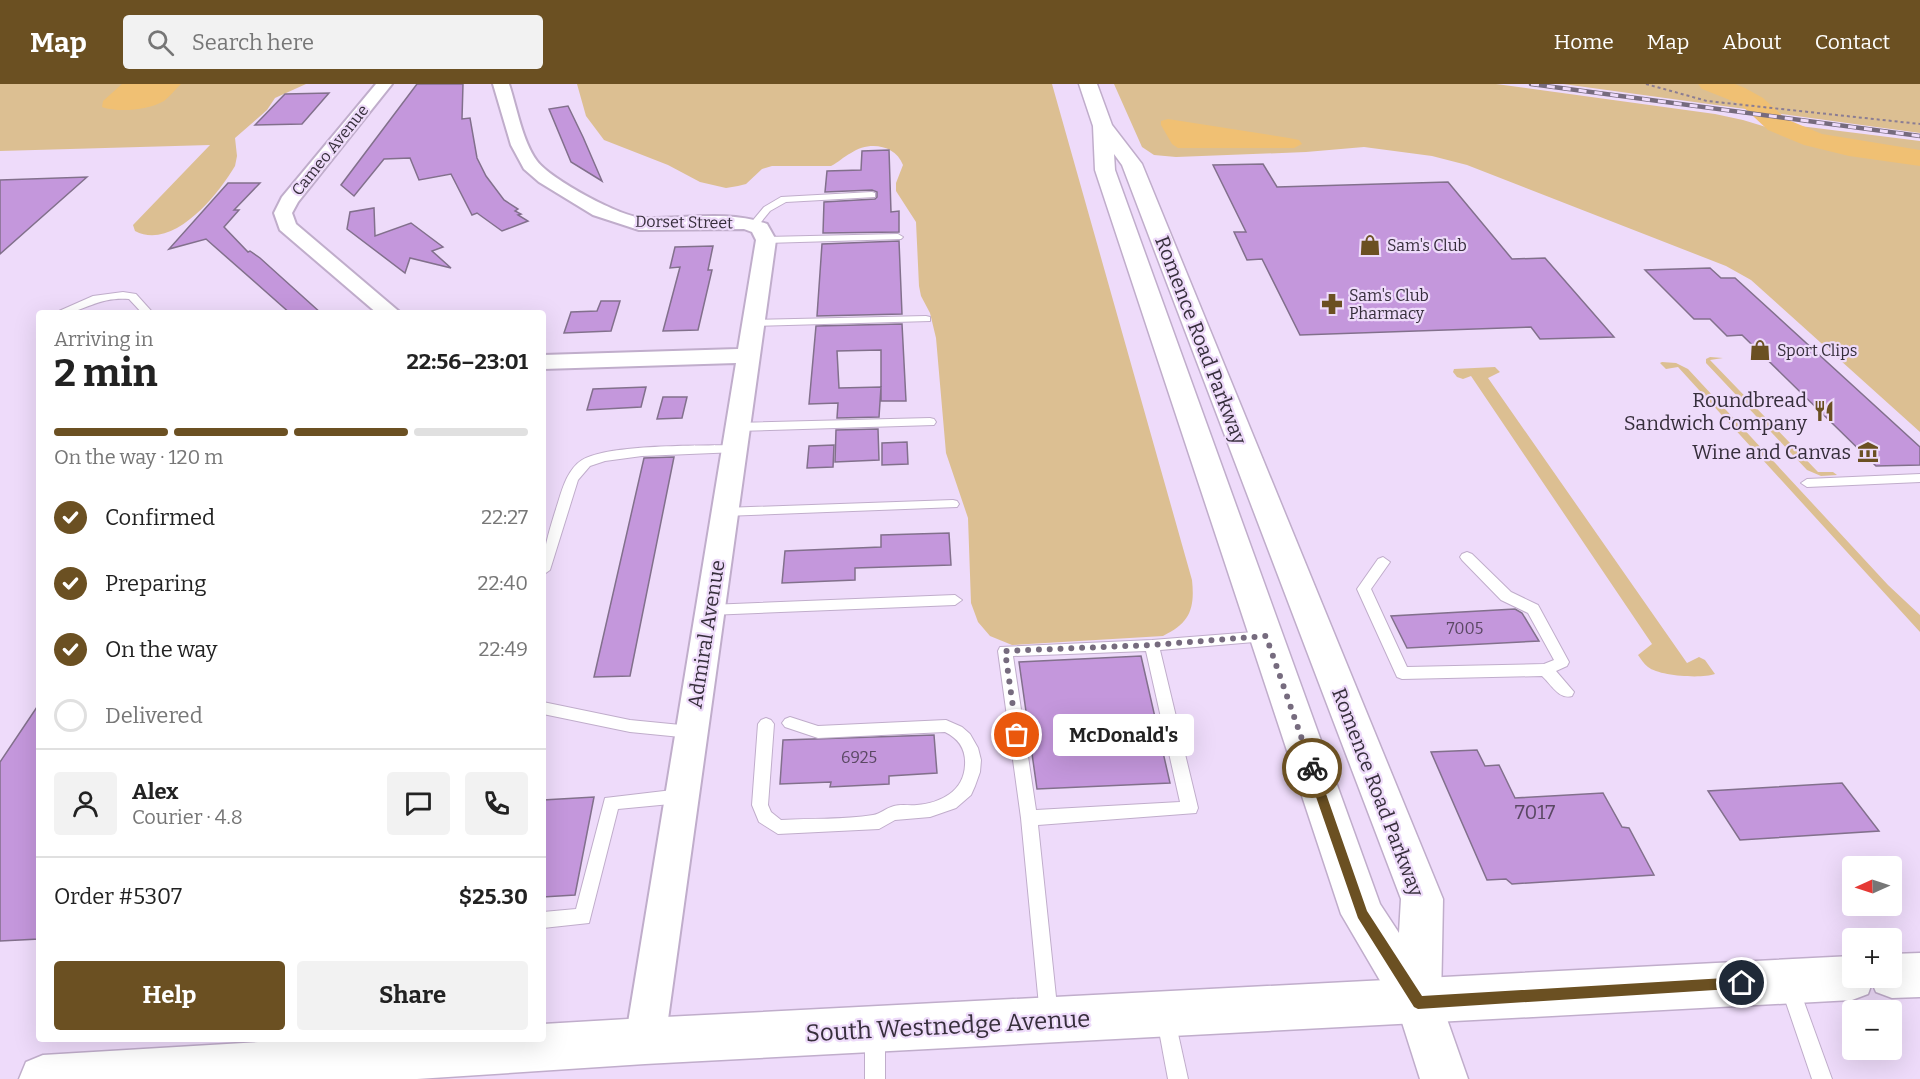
<!DOCTYPE html>
<html lang="en">
<head>
<meta charset="utf-8">
<style>
  :root { --surface:#fff; --page:#f2f2f2; --text:#222; --muted:#767676; --line:#e0e0e0; --accent:#6b5022 }
  body { margin:0; font-family:Bitter,serif; background:var(--page); color:var(--text); height:100vh; display:flex; flex-direction:column; font-size:22px; white-space:nowrap }
  * { box-sizing:border-box; margin:0 }
  p { font-size:20px; color:var(--muted) }
  .icon { flex:none; width:33px; height:33px; fill:none; stroke:currentColor; stroke-width:2; stroke-linecap:round; stroke-linejoin:round }
  .map { position:relative; flex:1; overflow:hidden }
  .panel { position:absolute; left:36px; top:226px; width:510px; height:732px; display:flex; flex-direction:column; background:var(--surface); border-radius:6px; box-shadow:0 6px 24px #0002 }
  .panel>* { flex:none }
  .needle { width:39px; rotate:267deg }
  .tools { position:absolute; left:1842px; top:772px; display:grid; gap:12px }
  .tools a { display:grid; place-items:center; width:60px; height:60px; border-radius:6px; background:var(--surface); box-shadow:0 6px 24px #0002; font-size:30px }
  .pin { position:absolute; display:grid; place-items:center; width:51px; height:51px; color:#fff; margin:-26px; border:3px solid #fff; border-radius:50%; box-shadow:0 2px 6px #0007 }
  .courier { position:absolute; display:grid; place-items:center; width:60px; height:60px; margin:-30px; border:4px solid #6b5022; border-radius:50%; background:#fff; color:#222; box-shadow:0 2px 8px #0007 }
  .bubble { position:absolute; height:42px; border-radius:6px; background:var(--surface); box-shadow:0 6px 24px #0002; font-size:20px; font-weight:700; line-height:42px; text-align:center }
  .head em { font-style:normal; font-weight:700 }
  .head div { display:flex; flex-direction:column-reverse }
  .head { display:flex; align-items:center; justify-content:space-between; height:102px; padding:0 18px }
  h1 { font-size:39px; font-weight:700; line-height:45px }
  .bar { display:grid; grid-template-columns:repeat(4,1fr); gap:9px 6px; align-content:center; height:72px; padding:0 18px }
  .bar i { height:8px; border-radius:4px; background:var(--line) }
  .bar .active { background:var(--accent) }
  .bar p { grid-column:span 4 }
  .line { display:flex; align-items:center; gap:15px; padding:0 18px; border-top:2px solid var(--line) }
  .line div { flex:1 }
  .round { display:grid; place-items:center; flex:none; width:63px; height:63px; border-radius:6px; background:var(--page) }
  ol { padding:0 18px; list-style:none }
  li { display:flex; align-items:center; gap:18px; height:66px }
  li p { margin-inline-start:auto }
  li .icon { padding:6px; border-radius:50%; background:var(--accent); color:#fff; stroke-width:4 }
  li:last-child { color:var(--muted) }
  li i { width:33px; height:33px; border:3px solid var(--line); border-radius:50% }
  .cta { display:flex; gap:12px; margin-top:auto; padding:12px 18px }
  .cta a { flex:1; height:69px; border-radius:6px; background:var(--accent); color:#fff; font-size:24px; font-weight:700; line-height:69px; text-align:center }
  .cta a+a { background:var(--page); color:var(--text) }
  header { display:flex; align-items:center; gap:36px; box-sizing:border-box; height:84px; padding:0 30px; background:var(--accent); color:#fff }
  header strong { font-size:28px }
  nav { display:flex; gap:33px; margin-inline-start:auto; font-size:21px }
  .search { width:420px; height:54px; background:var(--page); display:flex; align-items:center; gap:15px; box-sizing:border-box; padding:0 21px; border-radius:6px; color:var(--muted); font-size:22px }
  .map>svg:first-child { display:block }
  .green { fill:#dcbf92 }
  .water { fill:#f0c073 }
  .lines { fill:none; stroke-linecap:round; stroke-linejoin:round }
  .river { fill:#f0c073; fill-rule:evenodd }
  .building { fill:#c497dc; stroke:#82708c; stroke-width:1.5 }
  .service-casing { stroke:#c0adcb; stroke-width:2 }
  .minor-casing { stroke:#c0adcb; stroke-width:4 }
  .tertiary-casing { stroke:#c0adcb; stroke-width:3 }
  .primary-casing { stroke:#c0adcb; stroke-width:3 }
  .path { stroke:#8b7d93; stroke-width:2; stroke-dasharray:3 3; stroke-linecap:butt }
  .service { fill:#fff; fill-rule:evenodd }
  .minor { fill:#fff; fill-rule:evenodd }
  .tertiary { fill:#fff; fill-rule:evenodd }
  .primary { fill:#fff; fill-rule:evenodd }
  .rail-casing { stroke:#766b7e; stroke-width:4.5 }
  .rail { stroke:#eedbfa; stroke-width:3; stroke-dasharray:8; stroke-linecap:butt }
  .route { fill:#6b5022 }
  .done { stroke:#766b7e; stroke-width:6; stroke-dasharray:0 10.8 }
  .labels { text-anchor:middle; dominant-baseline:central; stroke-width:4.5; stroke-linejoin:round; paint-order:stroke }
  .far-street-label { font-size:16px; fill:#362e3b; stroke:#eedbfa }
  .far-poi-label { font-size:16px; fill:#362e3b; stroke:#eedbfa; text-anchor:start }
  .number-label { font-size:16px; fill:#5a4863 }
  .street-label { font-size:20px; fill:#362e3b; stroke:#eedbfa }
  .poi-label { font-size:20px; fill:#362e3b; stroke:#eedbfa; text-anchor:end }
  .near-number-label { font-size:20px; fill:#5a4863 }
  .near-street-label { font-size:24px; fill:#362e3b; stroke:#eedbfa }
</style>
</head>
<body>
<header>
<strong>Map</strong>
<div class="search"><svg class="icon" aria-label="search" viewBox="0 0 24 24"><circle cx="10" cy="10" r="6"/><path d="M15 15l6 6"/></svg>Search here</div>
<nav><a>Home</a><a>Map</a><a>About</a><a>Contact</a></nav>
</header>
<div class="map">
<svg width="1920" height="995" viewBox="0 0 1920 995">
  <rect width="100%" height="100%" fill="#eedbfa"/>
  <g class="green">
    <path d="M0 0H306L275 14 267 26 235 54 237 72 235 82C218 111 173 167 135 147L133 141 210 61 0 67Z"/>
    <path d="M577 0H1052L1192 496C1195 525 1190 539 1163 552L1012 561 990 552 978 538 971 519 968 434 946 369 936 254 930 229 921 212 919 202 916 138 896 107V99L903 81C895 60 868 57 851 69 843 73 839 78 831 82H772L762 85 746 100 738 102 726 104 700 98 668 81 604 56 586 32Z"/>
    <polygon points="1114,0 1496,0 1715,30 1743,36 1838,65 1920,78 1920,348 1751,196 1726,182 1467,81 1432,72 1364,63 1306,68 1176,73 1154,71 1142,63"/>
    <polygon points="1563,0 1920,0 1920,49"/>
    <path d="M1784 40 1920 57V70C1890 66 1805 58 1784 40Z"/>
    <polygon points="1710,273 1723,274 1710,276 1818,388 1833,388 1837,391 1821,392 1807,386 1706,279 1706,275"/>
    <polygon points="1662,278 1676,279 1688,285 1888,501 1920,531 1920,548 1678,283 1666,285 1660,279"/>
    <path d="M1495 283 1500 288 1488 294 1687 579 1699 573 1705 576 1715 590C1701 595 1659 592 1648 583 1644 580 1641 575 1638 571L1652 560 1471 292 1463 295 1457 293 1453 288 1454 285Z"/>
  </g>
  <g class="water">
    <path d="M122 0H181C176 5 170 12 164 17 148 26 119 29 102 23L103 17Z"/>
    <polygon points="1168,35 1289,54 1299,56 1302,60 1294,64 1178,64 1172,60 1161,41 1161,37"/>
  </g>
  <g class="lines">
    <polygon class="river" points="1698,0 1735,0 1745,4 1763,14 1786,35 1822,50 1920,66 1920,82 1849,72 1804,61 1768,46 1740,20 1702,5"/>
  </g>
  <g class="building">
    <polygon points="417,0 463,0 462,35 470,34 477,74 486,92 504,116 518,125 515,127 521,130 518,131 528,137 502,147 477,129 472,131 451,90 419,96 410,74 384,75 354,112 341,101"/>
    <polygon points="329,9 302,40 255,41 285,10"/>
    <polygon points="568,22 583,53 602,97 571,78 549,25"/>
    <polygon points="889,66 891,128 899,127 899,148 823,149 824,118 875,115 877,113 877,108 872,106 825,108 827,87 861,86 862,67"/>
    <polygon points="1263,80 1277,103 1448,98 1512,175 1545,174 1614,253 1540,255 1531,243 1300,251 1262,175 1247,176 1234,148 1246,148 1213,81"/>
    <polygon points="87,93 0,170 0,96"/>
    <polygon points="228,99 260,99 234,126 239,126 224,143 248,168 250,167 260,174 322,230 291,230 206,155 169,165"/>
    <polygon points="374,124 375,152 411,139 443,163 432,167 451,184 410,174 405,189 347,145 350,128"/>
    <polygon points="899,157 902,230 817,232 822,160"/>
    <polygon points="713,162 708,186 712,186 698,246 663,247 680,183 670,184 675,163"/>
    <polygon points="1710,184 1721,194 1735,194 1920,363 1920,381 1876,382 1742,251 1727,252 1710,235 1694,235 1645,186"/>
    <polygon points="601,217 620,217 611,247 564,249 571,228 597,227"/>
    <polygon points="902,240 906,317 881,317 881,266 837,267 839,304 881,303 879,333 837,334 838,319 809,320 816,242"/>
    <polygon points="646,303 641,323 587,326 593,305"/>
    <polygon points="663,313 687,313 682,334 657,335"/>
    <polygon points="878,345 879,376 835,378 836,346"/>
    <polygon points="907,358 908,380 882,381 882,359"/>
    <polygon points="834,361 833,383 807,384 809,362"/>
    <polygon points="674,373 630,592 594,593 644,374"/>
    <polygon points="949,449 951,481 855,484 855,496 782,499 785,467 881,463 881,451"/>
    <polygon points="1515,525 1522,529 1539,557 1407,564 1391,532"/>
    <polygon points="1141,572 1170,699 1037,705 1019,578"/>
    <polygon points="39,620 39,855 0,857 0,678"/>
    <polygon points="934,651 937,689 889,692 889,700 830,703 831,698 780,700 783,656"/>
    <polygon points="1477,666 1485,682 1499,681 1515,714 1603,709 1622,743 1629,744 1654,791 1512,800 1506,795 1487,796 1431,668"/>
    <polygon points="1842,699 1879,747 1740,756 1708,707"/>
    <polygon points="594,713 575,811 543,813 543,716"/>
  </g>
  <g class="lines">
    <defs>
      <g id="service">
        <polygon points="872,108 875,109 875,113 786,118 770,127 757,143 749,141 764,123 781,113"/>
        <polygon points="898,150 903,153 901,155 766,159 761,156 766,153"/>
        <path d="M123 208 136 210 154 230H143L129 215C102 213 91 223 68 229 62 230 63 229 59 227L93 212Z"/>
        <polygon points="926,232 930,233 930,237 753,242 748,239 753,236"/>
        <polygon points="930,334 934,335 936,338 934,341 737,347 731,343 737,339"/>
        <path d="M733 361 737 362 739 365 737 368 642 372 605 377 590 382 578 396 550 486 543 491C543 466 548 451 555 428 561 411 565 387 582 376 609 360 699 362 733 361Z"/>
        <polygon points="1920,390 1920,398 1807,403 1801,399 1807,395"/>
        <polygon points="953,416 957,417 959,420 957,423 724,432 718,428 724,424"/>
        <path d="M1467 468 1472 470 1511 508 1538 521 1569 578 1567 582 1556 587 1574 608 1572 612C1559 616 1551 600 1542 592L1402 595 1397 593 1357 505 1378 475 1383 473 1390 478 1371 505 1407 583 1544 580 1554 576 1528 529 1501 516 1462 476 1460 473 1462 470Z"/>
        <polygon points="955,511 962,516 955,521 709,531 704,530 702,526 704,522 709,521"/>
        <path d="M1266 547 1271 548 1273 552 1271 556 1266 557 1160 566 1198 724 1196 729 1038 741 1058 932 1056 939 1049 941 1042 939 1040 932 1021 734 998 567 1000 563 1152 556ZM1146 567 1180 718 1036 726 1013 572Z"/>
        <polygon points="543,618 630,636 691,642 696,644 699,648 696,652 691,654 630,648 543,630"/>
        <path d="M790 633 818 642 946 636 962 643 970 650 978 664 981 676 980 688 975 702 971 711 956 724 930 733 895 736 879 745 778 750 759 738 752 721 758 640 761 636 766 634 771 636 774 640 768 721 771 728 781 736C811 734 844 736 873 731 880 730 886 724 894 722 902 720 909 722 917 721 941 719 964 707 965 681 966 665 959 655 945 648L818 654 785 643 782 639 785 635Z"/>
        <polygon points="681,705 687,707 689,712 687,717 681,719 618,725 589,839 543,844 543,828 576,825 605,714"/>
        <polygon points="1790,895 1797,898 1799,904 1832,995 1812,995 1781,904 1783,898"/>
        <polygon points="1166,927 1173,929 1175,936 1188,995 1168,995 1157,936 1159,929"/>
        <polygon points="875,939 882,942 885,949 885,995 865,995 865,949 868,942"/>
      </g>
      <g id="minor">
        <polygon points="376,0 392,0 298,118 292,129 296,140 402,230 378,230 280,146 274,129 282,113"/>
        <path d="M493 0H509C517 24 522 56 537 77 550 95 622 134 644 134 684 135 729 126 767 140L776 156 665 957 659 971 645 977 631 971 625 957 736 279 543 285V271L738 265 756 156 752 148 744 145 639 146 593 131 539 98 524 85 511 61Z"/>
      </g>
      <path id="tertiary" d="M1079 0H1097L1112 41 1142 80 1443 815 1441 918 1468 995H1420L1399 929 1341 830 1095 86 1093 42ZM1114 70 1122 81 1401 815 1399 849 1380 820 1115 86Z"/>
      <polygon id="primary" points="1920,869 1920,913 1892,914 1876,908 1872,899 1868,910 1852,916 645,980 417,995 19,995 26,978 43,971 293,956 543,956 543,940 645,934 1852,872 1852,894 1892,894 1892,870"/>
    </defs>
    <use href="#service" class="service-casing"/>
    <use href="#minor" class="minor-casing"/>
    <use href="#tertiary" class="tertiary-casing"/>
    <use href="#primary" class="primary-casing"/>
    <polyline class="path" points="1646,0 1707,17 1920,40"/>
    <use href="#service" class="service"/>
    <use href="#minor" class="minor"/>
    <use href="#tertiary" class="tertiary"/>
    <use href="#primary" class="primary"/>
    <defs>
      <polyline id="rail" points="1531,0 1920,52"/>
    </defs>
    <use href="#rail" class="rail-casing"/>
    <use href="#rail" class="rail"/>
  </g>
  <polygon class="route" points="1312,679 1317,684 1367,827 1422,912 1742,893 1746,895 1748,899 1746,904 1418,925 1414,923 1358,834 1306,684"/>
  <g class="lines">
    <polyline class="done" points="1017,651 1005,567 1152,561 1266,552 1312,684"/>
  </g>
  <defs>
    <symbol id="shop-bare" viewBox="-9 -9 18 18"><path d="M-5-2.5h2.3a2.7 3.5 0 0 1 5.4 0H5L5.5 6h-11ZM-1.5-2.5h3a1.5 2.3 0 0 0-3 0Z" fill="#6b5022" stroke="#eedbfa" stroke-width="2.5" paint-order="stroke"/></symbol>
    <symbol id="pharmacy-bare" viewBox="-9 -9 18 18"><path d="M-2-6h4v4h4v4h-4v4h-4v-4h-4v-4h4Z" fill="#6b5022" stroke="#eedbfa" stroke-width="2.5" paint-order="stroke"/></symbol>
    <symbol id="restaurant-bare" viewBox="-9 -9 18 18"><path d="M-5-6h1v4h1v-4h1v4h1v-4h1v5L-1.5 .5V6h-2V.5L-5-1ZM5-6V6H3V1.5H1.5Q1.5-4 5-6Z" fill="#6b5022" stroke="#eedbfa" stroke-width="2.5" paint-order="stroke"/></symbol>
    <symbol id="museum-bare" viewBox="-9 -9 18 18"><path d="M0-6L6-3V-2H-6V-3ZM-5-1h2V3h-2ZM-1-1h2V3h-2ZM3-1h2V3H3ZM-6 4H6V6H-6Z" fill="#6b5022" stroke="#eedbfa" stroke-width="2.5" paint-order="stroke"/></symbol>
  </defs>
  <g fill-rule="evenodd">
    <use href="#shop-bare" x="1355" y="146" width="30" height="30"/>
    <use href="#pharmacy-bare" x="1317" y="205" width="30" height="30"/>
    <use href="#shop-bare" x="1745" y="251" width="30" height="30"/>
    <use href="#restaurant-bare" x="1809" y="312" width="30" height="30"/>
    <use href="#museum-bare" x="1853" y="353" width="30" height="30"/>
  </g>
  <g class="labels">
    <g class="far-street-label">
      <text transform="translate(330 66) rotate(-51)">Cameo Avenue</text>
      <text transform="translate(684 138) rotate(1)">Dorset Street</text>
    </g>
    <g class="far-poi-label">
      <text x="1387" y="161">Sam's Club</text>
      <text x="1349" y="211">Sam's Club<tspan x="1349" dy="18">Pharmacy</tspan></text>
      <text x="1777" y="266">Sport Clips</text>
    </g>
    <g class="number-label">
      <text x="1465" y="544">7005</text>
      <text x="859" y="673">6925</text>
    </g>
    <g class="street-label">
      <text transform="translate(1201 256) rotate(69)">Romence Road Parkway</text>
      <text transform="translate(706 550) rotate(-81)">Admiral Avenue</text>
      <text transform="translate(1378 708) rotate(69)">Romence Road Parkway</text>
    </g>
    <g class="poi-label">
      <text x="1807" y="316">Roundbread<tspan x="1807" dy="23">Sandwich Company</tspan></text>
      <text x="1851" y="368">Wine and Canvas</text>
    </g>
    <g class="near-number-label">
      <text x="1535" y="728">7017</text>
    </g>
    <g class="near-street-label">
      <text transform="translate(948 942) rotate(-3)">South Westnedge Avenue</text>
    </g>
  </g>
</svg>
<div class="tools">
<a><svg class="needle" viewBox="-14 -14 28 28"><path d="M0-13l5 13h-10z" fill="#e53935"/><path d="M0 13l5-13h-10z" fill="#767676"/></svg></a>
<a>+</a>
<a>−</a>
</div>
<div class="pin" style="left:1017px;top:651px;background:#ea580c"><svg class="icon" aria-label="bag" viewBox="0 0 24 24"><path d="M5 8h14l-1 12H6zM9 8a3 3 0 0 1 6 0"/></svg></div>
<div class="pin" style="left:1742px;top:899px;background:#1f2937"><svg class="icon" aria-label="home" viewBox="0 0 24 24"><path d="M3 11l9-7 9 7M6 9v11h12V9"/></svg></div>
<div class="courier" style="left:1312px;top:684px"><svg class="icon" aria-label="bike" viewBox="0 0 24 24"><circle cx="6" cy="16" r="4"/><circle cx="18" cy="16" r="4"/><path d="M6 16l4-8h5l3 8M10 8l3 8H6M13 5h3"/></svg></div>
<div class="bubble" style="left:1053px;top:630px;width:141px">McDonald's</div>
<section class="panel">
<div class="head"><div><h1>2 min</h1><p>Arriving in</p></div><em>22:56–23:01</em></div>
<div class="bar"><i class="active"></i><i class="active"></i><i class="active"></i><i></i><p>On the way · 120 m</p></div>
<ol>
<li><svg class="icon" aria-label="check" viewBox="0 0 24 24"><path d="M5 12l5 5 9-10"/></svg>Confirmed<p>22:27</p></li>
<li><svg class="icon" aria-label="check" viewBox="0 0 24 24"><path d="M5 12l5 5 9-10"/></svg>Preparing<p>22:40</p></li>
<li><svg class="icon" aria-label="check" viewBox="0 0 24 24"><path d="M5 12l5 5 9-10"/></svg>On the way<p>22:49</p></li>
<li><i></i>Delivered</li>
</ol>
<div class="line" style="height:108px"><a class="round"><svg class="icon" aria-label="person" viewBox="0 0 24 24"><circle cx="12" cy="8" r="4"/><path d="M4 21q1-7 8-7t8 7"/></svg></a><div><b>Alex</b><p>Courier · 4.8</p></div><a class="round"><svg class="icon" aria-label="chat" viewBox="0 0 24 24"><path d="M4 5h16v11H9l-5 4z"/></svg></a><a class="round"><svg class="icon" aria-label="phone" viewBox="0 0 24 24"><path d="M5 4h4l2 5-3 2q2 4 5 5l2-3 5 2v4C11 20 4 13 5 4z"/></svg></a></div>
<div class="line" style="height:78px"><div>Order #5307</div><b>$25.30</b></div>
<div class="cta"><a>Help</a><a>Share</a></div>
</section>
</div>
</body>
</html>
